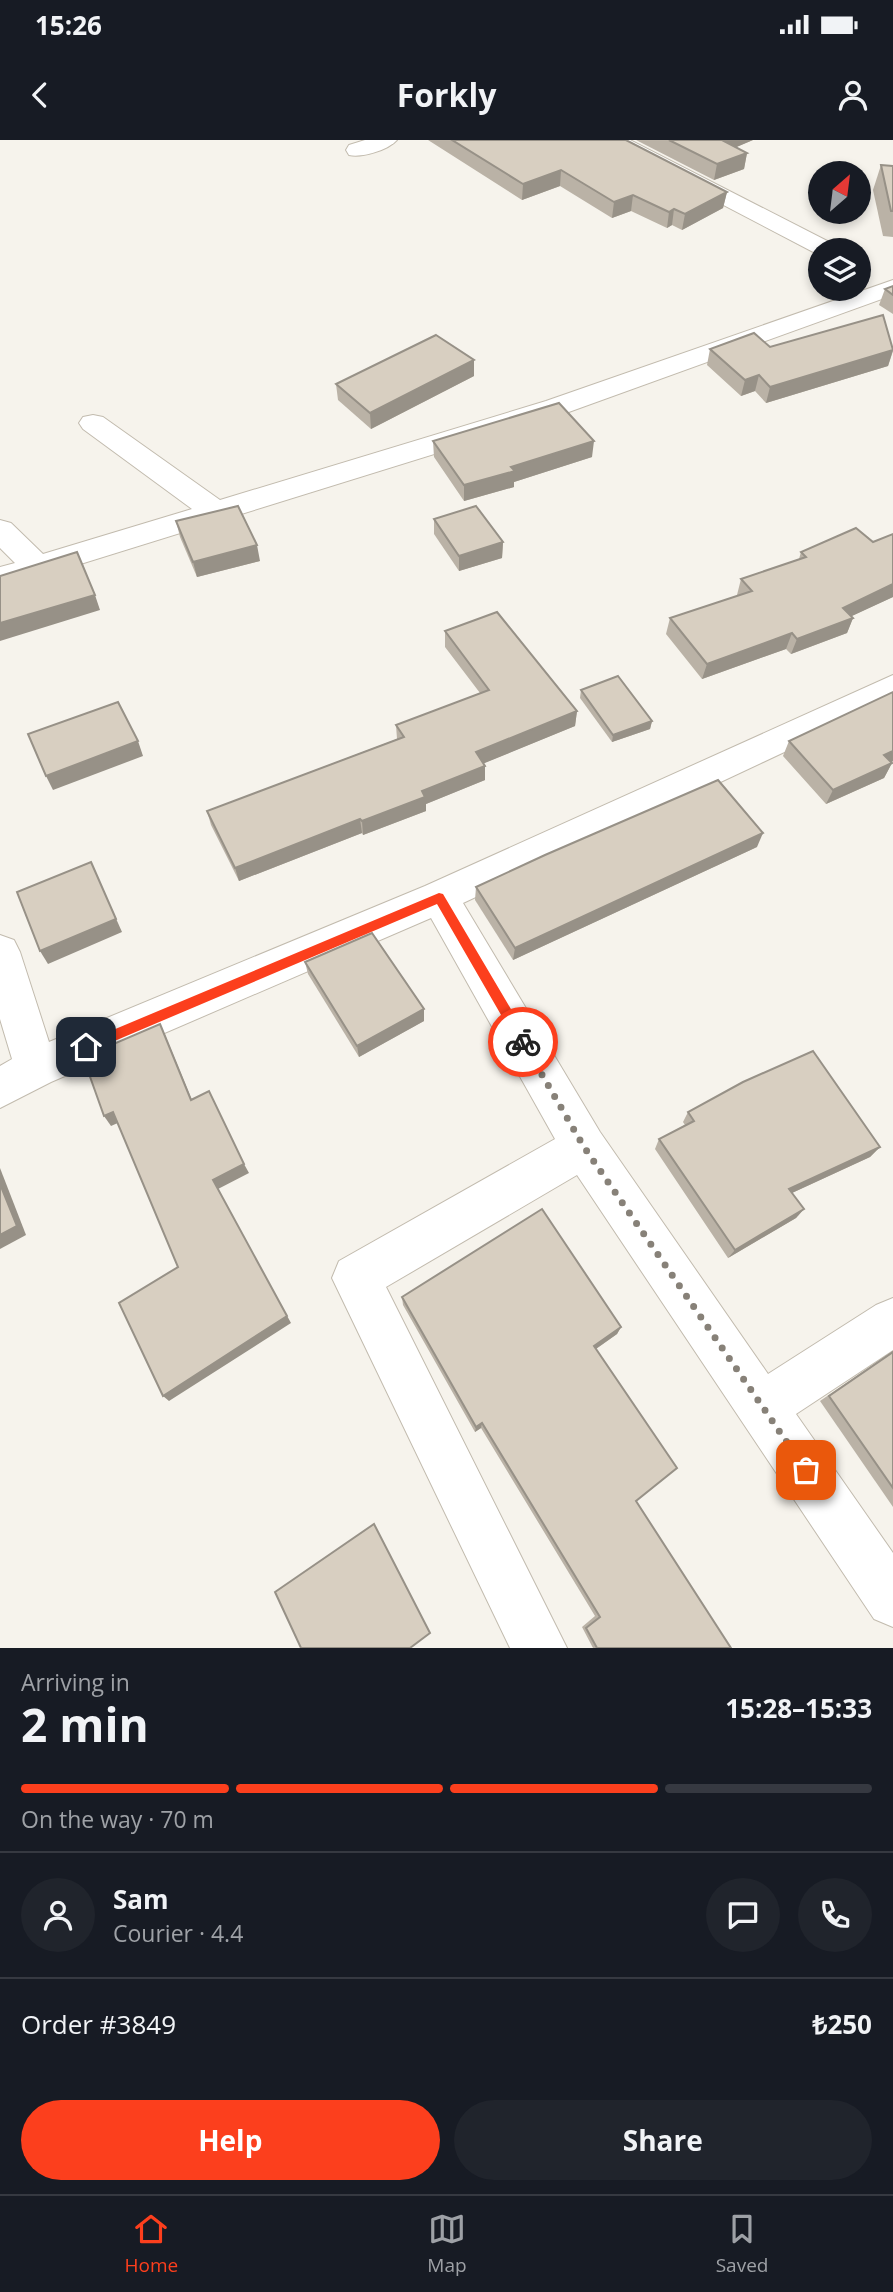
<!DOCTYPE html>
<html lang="en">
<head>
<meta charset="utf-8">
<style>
  :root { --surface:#171b24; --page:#20242c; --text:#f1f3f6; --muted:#9ea1a6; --line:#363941; --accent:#fc3f1d }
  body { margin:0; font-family:"Open Sans",sans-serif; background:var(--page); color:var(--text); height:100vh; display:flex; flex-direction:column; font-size:26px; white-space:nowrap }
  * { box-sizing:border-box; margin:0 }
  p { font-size:23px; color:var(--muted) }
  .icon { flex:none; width:38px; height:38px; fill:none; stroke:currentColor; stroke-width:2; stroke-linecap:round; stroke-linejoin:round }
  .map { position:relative; height:1508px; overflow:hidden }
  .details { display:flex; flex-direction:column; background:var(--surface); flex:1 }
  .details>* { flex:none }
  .needle { width:46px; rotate:28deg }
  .fabs { position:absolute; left:808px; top:21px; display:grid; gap:14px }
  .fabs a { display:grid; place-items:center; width:63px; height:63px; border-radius:50%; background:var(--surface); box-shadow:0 4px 10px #0003; font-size:35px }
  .pin { position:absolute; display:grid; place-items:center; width:60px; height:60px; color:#fff; margin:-30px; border-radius:14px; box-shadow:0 4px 10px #0006 }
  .courier { position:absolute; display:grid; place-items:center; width:70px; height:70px; margin:-35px; border:5px solid #fc3f1d; border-radius:50%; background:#fff; color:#222; box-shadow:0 2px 9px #0007 }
  .overview em { font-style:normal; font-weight:700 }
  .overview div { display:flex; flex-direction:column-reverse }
  .overview { display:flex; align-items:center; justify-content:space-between; height:119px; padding:0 21px }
  h1 { font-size:46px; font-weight:700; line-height:52px }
  .bar { display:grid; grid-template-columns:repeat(4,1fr); gap:10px 7px; align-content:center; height:84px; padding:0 21px }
  .bar i { height:9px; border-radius:5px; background:var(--line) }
  .bar .active { background:var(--accent) }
  .bar p { grid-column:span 4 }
  .line { display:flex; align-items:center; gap:18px; padding:0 21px; border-top:2px solid var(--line) }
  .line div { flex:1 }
  .round { display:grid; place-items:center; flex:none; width:74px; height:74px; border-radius:37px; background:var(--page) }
  .primary-button { display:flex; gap:14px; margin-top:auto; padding:14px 21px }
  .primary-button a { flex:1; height:80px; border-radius:42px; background:var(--accent); color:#fff; font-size:28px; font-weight:700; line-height:80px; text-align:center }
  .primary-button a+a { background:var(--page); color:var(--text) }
  .status { display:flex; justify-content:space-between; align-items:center; height:49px; padding:0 35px; background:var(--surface); direction:ltr }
  .status svg { height:19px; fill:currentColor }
  header { display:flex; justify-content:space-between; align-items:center; height:91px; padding:0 21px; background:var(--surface); font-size:32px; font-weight:700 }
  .tabs { display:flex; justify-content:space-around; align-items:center; height:98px; border-top:2px solid var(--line); background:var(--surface); font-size:19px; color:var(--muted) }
  .tabs a { display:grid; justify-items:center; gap:4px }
  .tabs .active { color:var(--accent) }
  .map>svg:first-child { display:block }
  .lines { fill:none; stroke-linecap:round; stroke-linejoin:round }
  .street-casing { stroke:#c2bbae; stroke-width:2 }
  .street { fill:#fff; fill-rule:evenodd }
  .wall { fill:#bab2a6 }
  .shaded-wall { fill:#979187 }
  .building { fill:#d8cfc1; stroke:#979187; stroke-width:2 }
  .route { fill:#fc3f1d }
  .done { stroke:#878178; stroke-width:7; stroke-dasharray:0 12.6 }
</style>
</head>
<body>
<div class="status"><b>15:26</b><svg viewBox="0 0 49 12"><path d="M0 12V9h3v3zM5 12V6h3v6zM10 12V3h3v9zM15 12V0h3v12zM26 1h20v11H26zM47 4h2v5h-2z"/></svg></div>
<header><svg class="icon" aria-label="back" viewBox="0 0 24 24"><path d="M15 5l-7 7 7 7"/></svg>Forkly<svg class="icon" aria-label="person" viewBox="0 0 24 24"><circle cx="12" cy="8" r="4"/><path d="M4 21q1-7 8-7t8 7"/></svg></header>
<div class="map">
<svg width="893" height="1508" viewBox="0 0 893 1508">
  <rect width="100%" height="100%" fill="#f6f3ec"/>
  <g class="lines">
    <defs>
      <g id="street">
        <path d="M365 0H397C388 10 362 18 349 15L346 10 349 5Z"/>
        <polygon points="603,0 630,0 835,105 839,110 821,110 821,116 819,115 607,4"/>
        <polygon points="893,140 893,155 566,273 0,449 0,427 15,423 0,408 0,380 11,383 43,414 192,369 83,289 79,283 83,277 93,275 103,277 220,360 546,261"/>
        <polygon points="893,535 893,561 463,763 600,992 768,1234 876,1165 893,1158 893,1210 796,1274 893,1413 893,1487 874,1479 577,1035 386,1147 567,1508 510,1508 332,1138 339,1121 555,999 431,778 51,942 0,968 0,926 12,919 0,879 0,795 14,800 20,812 49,902 425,746"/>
      </g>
    </defs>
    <use href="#street" class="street-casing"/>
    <use href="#street" class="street"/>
  </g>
  <g class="wall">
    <polygon points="428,0 626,0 727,52 723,68 682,90 672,85 667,88 631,71 612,78 560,46 522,60"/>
    <polygon points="636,0 753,0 736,7 747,13 744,29 714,40"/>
    <polygon points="881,25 893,26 893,97 883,96 873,50"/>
    <polygon points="893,146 893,174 879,165 885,149"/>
    <polygon points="770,207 893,208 893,211 888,226 766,263 755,251 741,256 707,225 710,209"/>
    <polygon points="474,236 371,289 338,260 336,244"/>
    <polygon points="433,301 592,317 514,342 514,347 464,361 434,317"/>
    <polygon points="434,379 503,402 502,418 459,431 434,394"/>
    <polygon points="176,381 260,421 197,437 180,397"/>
    <polygon points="893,394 893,457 851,476 853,478 847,493 791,514 786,509 702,539 666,494 670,478 738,456 737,455 741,439 799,419 801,412 873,402"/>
    <polygon points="445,491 577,571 575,586 484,623 485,640 426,664 426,671 363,695 362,693 239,741 211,685 207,671 397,599 396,585 480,553 445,507"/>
    <polygon points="581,550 652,581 650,589 612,602 580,558"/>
    <polygon points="893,552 893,621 891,623 892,623 884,638 826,664 783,616 789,601"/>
    <polygon points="757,707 513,820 475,760 476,747"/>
    <polygon points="305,822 424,881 359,917 308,834"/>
    <polygon points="688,972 880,1007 870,1017 792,1053 804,1069 796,1078 728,1118 655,1009 659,999 685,985 683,982"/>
    <polygon points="402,1157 621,1187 617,1194 596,1209 636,1361 731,1508 593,1508 582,1487 595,1476 481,1288 475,1292 403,1165"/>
    <polygon points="893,1211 893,1367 820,1261"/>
  </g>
  <g class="shaded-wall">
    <polygon points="720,0 753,0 718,15"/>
    <polygon points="747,13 744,29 714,40 717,24"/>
    <polygon points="561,30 560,46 522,60 523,44"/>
    <polygon points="727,52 723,68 682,90 685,74"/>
    <polygon points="633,55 631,71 612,78 614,62"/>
    <polygon points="674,69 672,85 667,88 669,72"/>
    <polygon points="893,210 888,226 766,263 770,247"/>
    <polygon points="474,220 474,236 371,289 370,273"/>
    <polygon points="759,235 755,251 741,256 745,240"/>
    <polygon points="594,301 592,317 514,342 514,347 464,361 464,345 511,327"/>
    <polygon points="503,402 502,418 459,431 459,416"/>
    <polygon points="257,405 260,421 197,437 193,422"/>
    <polygon points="893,444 893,457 837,483 843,468"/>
    <polygon points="95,455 100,470 0,501 0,483"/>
    <polygon points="853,478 847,493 791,514 797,499"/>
    <polygon points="792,493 786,509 702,539 707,524"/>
    <polygon points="577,571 575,586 475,627 476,612"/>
    <polygon points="652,581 650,589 612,602 613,595"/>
    <polygon points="138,601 143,616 53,650 46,636"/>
    <polygon points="893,611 893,621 876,630 884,615"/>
    <polygon points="892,623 884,638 826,664 833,650"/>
    <polygon points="485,626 485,640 426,664 426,671 363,695 362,681 422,651"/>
    <polygon points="360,679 362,693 239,741 235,728"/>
    <polygon points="763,693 757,707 513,820 515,808"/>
    <polygon points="97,736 122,792 48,824 40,811"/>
    <polygon points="424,869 424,881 359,917 357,906"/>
    <polygon points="160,884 165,895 196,970 191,960"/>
    <polygon points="113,972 120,982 111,986 104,976"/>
    <polygon points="880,1007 870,1017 781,1058 789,1049"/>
    <polygon points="244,1024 249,1033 218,1049 291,1183 169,1261 163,1256 213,1040"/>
    <polygon points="0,1028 26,1095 0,1109"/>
    <polygon points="804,1069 796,1078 728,1118 735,1110"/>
    <polygon points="621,1187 617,1194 590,1213 594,1206"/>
    <polygon points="482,1283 481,1288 475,1292 476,1287"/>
  </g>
  <g class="building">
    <polygon points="452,0 626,0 727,52 685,74 674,69 669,72 633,55 614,62 561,30 523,44"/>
    <polygon points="669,0 722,0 747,13 717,24"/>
    <polygon points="881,25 893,26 893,71 891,71"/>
    <polygon points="893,146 893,155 885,149"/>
    <polygon points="883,175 893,210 770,247 759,235 745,240 710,209 754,193 770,207"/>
    <polygon points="436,195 474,220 370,273 336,244"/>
    <polygon points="559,263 594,301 511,327 515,331 464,345 433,301"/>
    <polygon points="238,366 257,405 193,422 176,381"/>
    <polygon points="476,366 503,402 459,416 434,379"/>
    <polygon points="856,388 873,402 893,394 893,444 843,468 853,478 797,499 792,493 707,524 670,478 752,451 741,439 806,417 801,412"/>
    <polygon points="77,412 95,455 0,483 0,436"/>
    <polygon points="497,472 577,571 476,612 485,626 422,651 425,657 362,681 360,679 235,728 207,671 404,597 396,585 489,550 445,491"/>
    <polygon points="618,536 652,581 613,595 581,550"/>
    <polygon points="893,552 893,611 884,615 892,623 833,650 789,601"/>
    <polygon points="118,562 138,601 46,636 28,594"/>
    <polygon points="718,640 763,693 515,808 476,747 545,715"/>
    <polygon points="91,722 116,779 40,811 17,752"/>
    <polygon points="372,793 424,869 357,906 305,822"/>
    <polygon points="160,884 191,960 209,951 244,1024 213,1040 287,1176 163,1256 119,1163 178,1127 113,972 104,976 83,917"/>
    <polygon points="813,911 880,1007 789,1049 804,1069 735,1110 659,999 694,981 688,972 743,942"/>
    <polygon points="0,1044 17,1086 0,1095"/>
    <polygon points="542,1069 621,1187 594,1206 677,1328 636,1361 731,1508 597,1508 586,1488 600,1477 482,1283 476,1287 402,1157"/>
    <polygon points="893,1212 893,1348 829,1256"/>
    <polygon points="374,1384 430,1493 410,1508 301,1508 275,1452"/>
  </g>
  <polygon class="route" points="439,753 443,754 528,898 528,906 519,906 437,764 91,911 82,911 80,907 82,903"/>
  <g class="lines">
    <polyline class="done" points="523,902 584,1007 806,1330"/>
  </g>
</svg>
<div class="fabs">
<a><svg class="needle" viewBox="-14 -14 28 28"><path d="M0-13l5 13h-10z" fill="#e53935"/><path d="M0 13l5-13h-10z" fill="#9ea1a6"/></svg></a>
<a><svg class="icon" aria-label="layers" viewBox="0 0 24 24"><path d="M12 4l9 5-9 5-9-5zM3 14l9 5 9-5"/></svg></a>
</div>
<div class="pin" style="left:806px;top:1330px;background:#ea580c"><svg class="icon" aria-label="bag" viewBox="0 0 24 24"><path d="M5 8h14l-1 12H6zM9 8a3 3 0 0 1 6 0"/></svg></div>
<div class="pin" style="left:86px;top:907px;background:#1f2937"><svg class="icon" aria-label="home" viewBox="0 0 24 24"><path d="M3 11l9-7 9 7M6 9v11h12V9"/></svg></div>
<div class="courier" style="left:523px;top:902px"><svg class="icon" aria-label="bike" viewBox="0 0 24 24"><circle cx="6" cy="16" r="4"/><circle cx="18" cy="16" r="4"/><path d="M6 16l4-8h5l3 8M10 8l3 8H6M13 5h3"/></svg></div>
</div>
<section class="details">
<div class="overview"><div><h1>2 min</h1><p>Arriving in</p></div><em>15:28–15:33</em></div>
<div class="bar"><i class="active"></i><i class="active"></i><i class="active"></i><i></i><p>On the way · 70 m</p></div>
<div class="line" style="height:126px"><a class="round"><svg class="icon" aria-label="person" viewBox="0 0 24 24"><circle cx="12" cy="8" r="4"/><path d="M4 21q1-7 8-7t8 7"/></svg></a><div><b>Sam</b><p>Courier · 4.4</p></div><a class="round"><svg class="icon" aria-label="chat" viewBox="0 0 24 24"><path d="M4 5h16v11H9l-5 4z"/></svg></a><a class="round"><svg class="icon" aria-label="phone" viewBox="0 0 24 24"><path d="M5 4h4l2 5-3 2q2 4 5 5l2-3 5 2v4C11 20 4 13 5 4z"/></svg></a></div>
<div class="line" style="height:91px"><div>Order #3849</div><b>₺250</b></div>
<div class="primary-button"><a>Help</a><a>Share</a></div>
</section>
<nav class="tabs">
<a class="active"><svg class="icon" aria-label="home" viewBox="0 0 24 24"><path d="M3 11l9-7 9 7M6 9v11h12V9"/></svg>Home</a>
<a><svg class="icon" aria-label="map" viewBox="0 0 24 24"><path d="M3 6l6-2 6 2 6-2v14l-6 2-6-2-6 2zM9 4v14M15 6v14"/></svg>Map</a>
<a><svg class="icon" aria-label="saved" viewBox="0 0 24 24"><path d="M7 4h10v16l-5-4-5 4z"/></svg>Saved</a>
</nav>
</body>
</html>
